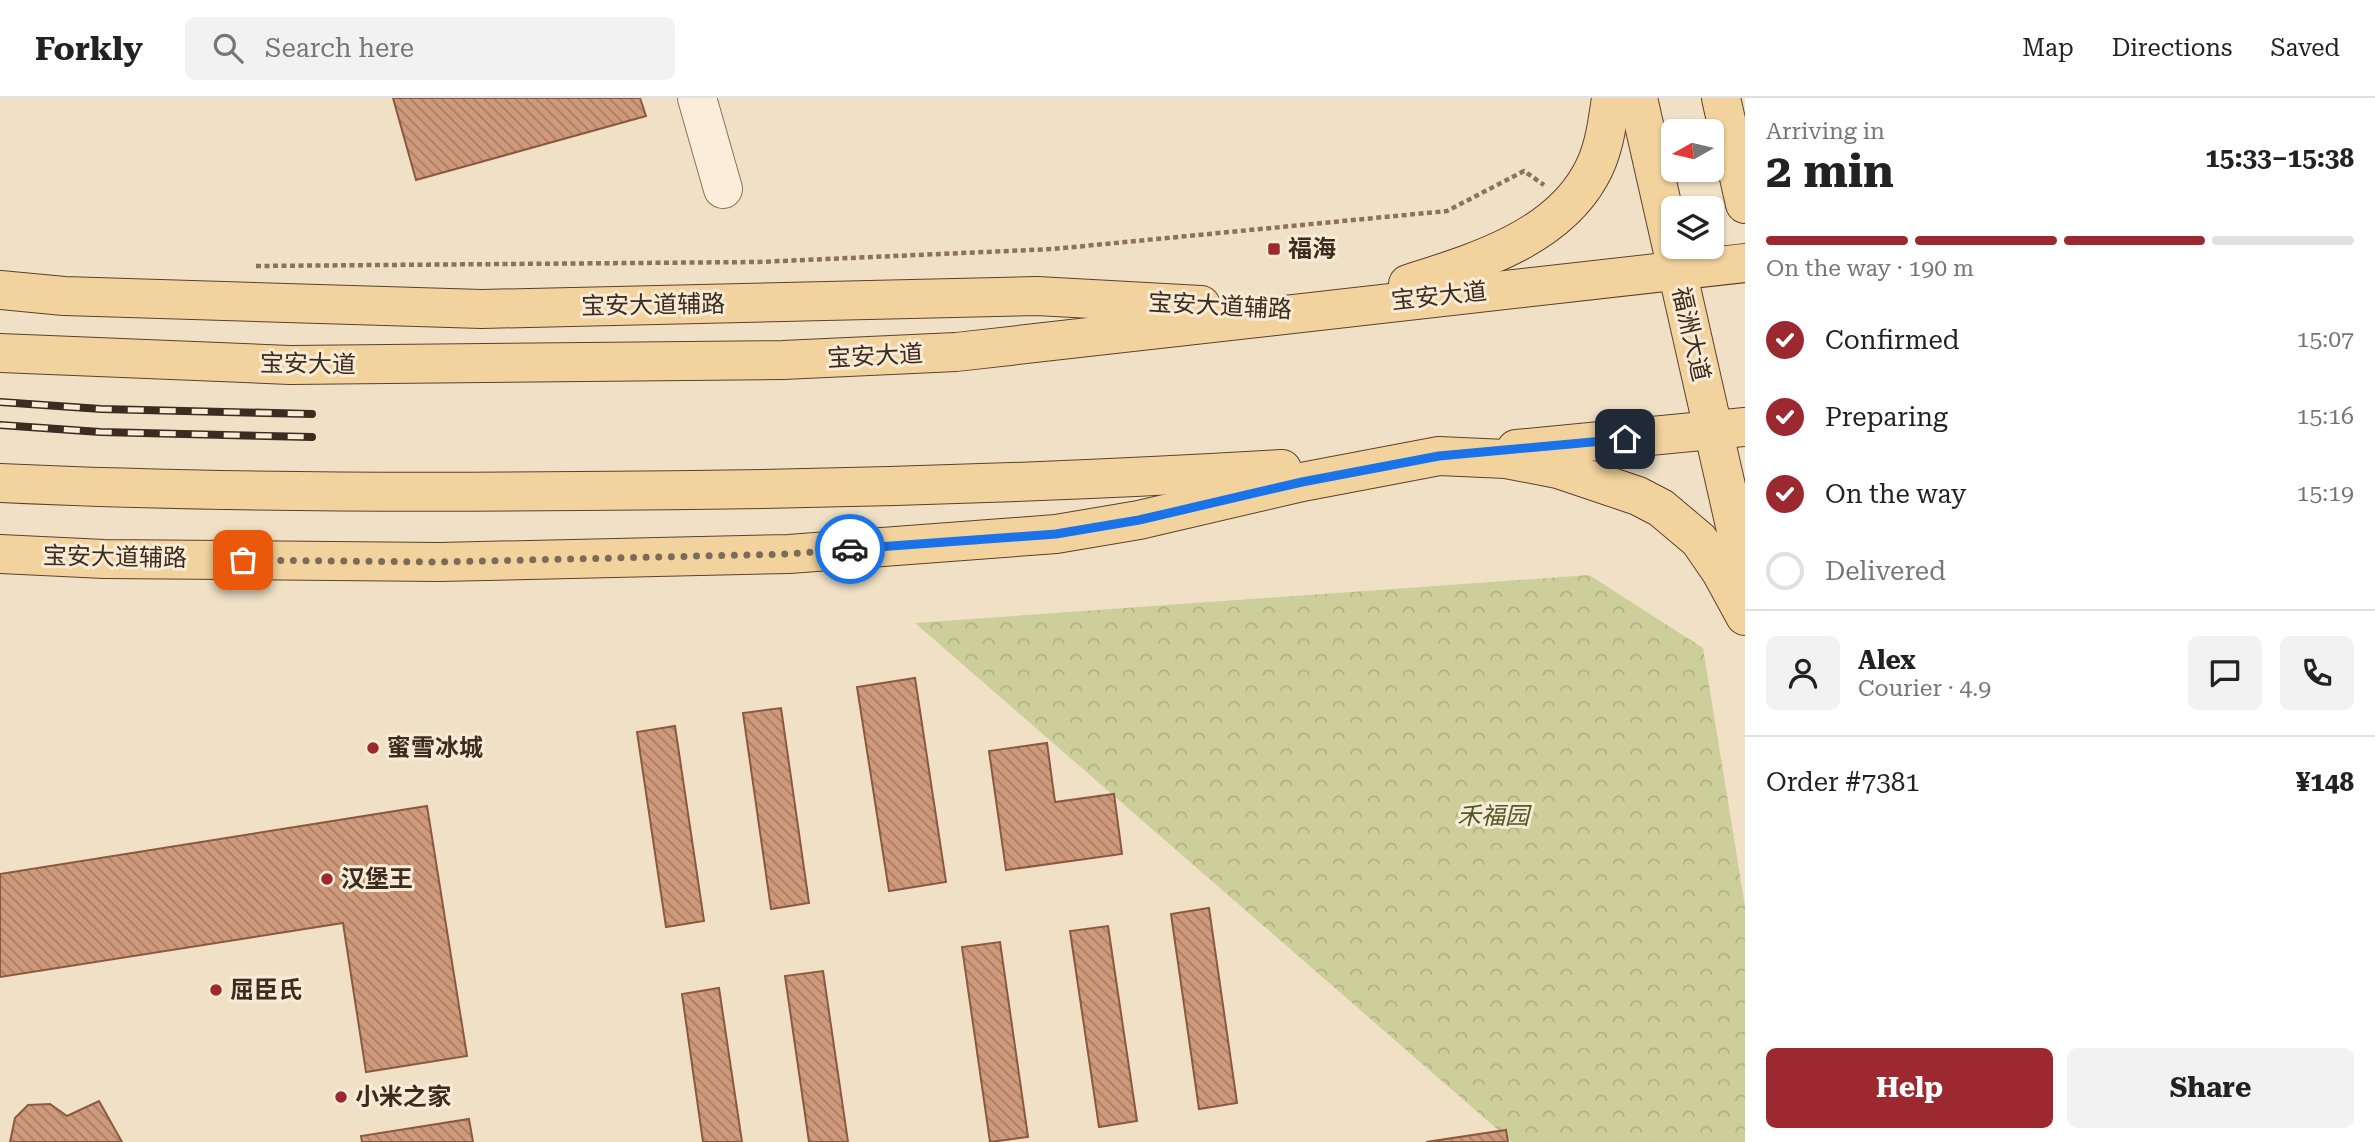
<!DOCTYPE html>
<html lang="en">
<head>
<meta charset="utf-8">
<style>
  :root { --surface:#fff; --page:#f2f2f2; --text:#222; --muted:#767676; --line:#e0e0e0; --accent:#9d2930 }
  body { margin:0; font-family:"Roboto Serif","Noto Sans SC",serif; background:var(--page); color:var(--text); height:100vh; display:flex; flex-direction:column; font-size:26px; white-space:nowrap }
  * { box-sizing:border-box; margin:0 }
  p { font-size:23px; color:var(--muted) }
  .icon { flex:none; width:38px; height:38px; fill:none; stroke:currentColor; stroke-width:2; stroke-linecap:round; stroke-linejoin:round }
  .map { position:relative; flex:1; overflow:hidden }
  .side { display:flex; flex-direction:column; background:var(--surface); width:630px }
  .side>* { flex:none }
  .needle { width:46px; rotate:262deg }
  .fabs { position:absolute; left:1661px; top:21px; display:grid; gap:14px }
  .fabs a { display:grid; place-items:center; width:63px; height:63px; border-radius:10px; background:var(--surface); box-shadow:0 2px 5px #0004; font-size:35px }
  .pin { position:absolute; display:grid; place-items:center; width:60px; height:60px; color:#fff; margin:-30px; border-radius:14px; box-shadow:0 4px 10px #0006 }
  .courier { position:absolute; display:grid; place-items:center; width:70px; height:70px; margin:-35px; border:5px solid #1a73e8; border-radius:50%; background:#fff; color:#222; box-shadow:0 2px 9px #0007 }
  .overview em { font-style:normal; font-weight:700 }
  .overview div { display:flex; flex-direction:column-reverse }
  .overview { display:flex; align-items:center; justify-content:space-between; height:119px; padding:0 21px }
  h1 { font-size:46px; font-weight:700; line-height:52px }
  .bar { display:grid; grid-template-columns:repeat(4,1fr); gap:10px 7px; align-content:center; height:84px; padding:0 21px }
  .bar i { height:9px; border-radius:5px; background:var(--line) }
  .bar .current { background:var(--accent) }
  .bar p { grid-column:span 4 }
  .line { display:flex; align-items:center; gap:18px; padding:0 21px; border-top:2px solid var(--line) }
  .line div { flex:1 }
  .round { display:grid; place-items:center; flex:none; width:74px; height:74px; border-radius:10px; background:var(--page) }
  ol { padding:0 21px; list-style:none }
  li { display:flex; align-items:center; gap:21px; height:77px }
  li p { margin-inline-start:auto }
  li .icon { padding:7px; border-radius:50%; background:var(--accent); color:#fff; stroke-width:4 }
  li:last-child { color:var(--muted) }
  li i { width:38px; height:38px; border:4px solid var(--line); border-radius:50% }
  .button { display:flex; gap:14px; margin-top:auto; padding:14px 21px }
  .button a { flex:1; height:80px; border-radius:10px; background:var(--accent); color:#fff; font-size:28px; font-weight:700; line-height:80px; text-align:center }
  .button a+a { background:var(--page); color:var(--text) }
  header { display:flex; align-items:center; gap:42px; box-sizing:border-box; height:98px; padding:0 35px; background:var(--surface); border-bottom:2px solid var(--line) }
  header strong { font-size:33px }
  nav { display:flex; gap:38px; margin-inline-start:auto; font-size:24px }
  .search { width:490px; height:63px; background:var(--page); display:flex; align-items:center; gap:18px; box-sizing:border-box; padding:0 24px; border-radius:10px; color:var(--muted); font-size:26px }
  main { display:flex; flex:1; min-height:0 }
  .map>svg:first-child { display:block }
  .forest { fill:url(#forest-crowns) }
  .building { fill:url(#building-back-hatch); stroke:#8c5940; stroke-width:2 }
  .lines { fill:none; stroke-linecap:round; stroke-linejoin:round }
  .minor-casing { stroke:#8c725b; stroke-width:40 }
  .major-casing { stroke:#5a402f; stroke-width:40 }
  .path { stroke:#8c725b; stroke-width:4.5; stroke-dasharray:5 3.5; stroke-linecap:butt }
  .minor { stroke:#faeeda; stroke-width:38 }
  .major { stroke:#f3d39d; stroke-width:38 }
  .rail-casing { stroke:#3c2b1f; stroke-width:8 }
  .rail { stroke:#f7ebd6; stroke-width:5; stroke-dasharray:16; stroke-linecap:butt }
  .done { stroke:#7b6b59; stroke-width:7; stroke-dasharray:0 12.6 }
  .route { stroke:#1a73e8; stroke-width:9 }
  .poi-dot { fill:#9d2930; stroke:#f7ebd6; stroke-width:2.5 }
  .labels { text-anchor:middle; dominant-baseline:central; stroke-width:6; stroke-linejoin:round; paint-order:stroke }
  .poi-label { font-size:24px; font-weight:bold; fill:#3c2b1f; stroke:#f7ebd6; text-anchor:start }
  .street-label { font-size:24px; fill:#3c2b1f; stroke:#f7ebd6 }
  .park-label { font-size:24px; font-style:italic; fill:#4f5925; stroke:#f7ebd6 }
</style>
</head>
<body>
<header>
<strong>Forkly</strong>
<div class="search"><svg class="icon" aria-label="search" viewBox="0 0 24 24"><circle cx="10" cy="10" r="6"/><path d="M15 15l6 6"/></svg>Search here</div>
<nav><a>Map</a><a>Directions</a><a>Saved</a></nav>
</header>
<main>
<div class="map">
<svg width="1745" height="1044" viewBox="0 0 1745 1044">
  <defs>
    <pattern id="forest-crowns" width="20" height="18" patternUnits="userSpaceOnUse" patternTransform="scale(1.75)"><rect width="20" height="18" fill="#cccf99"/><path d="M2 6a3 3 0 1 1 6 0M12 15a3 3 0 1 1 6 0" fill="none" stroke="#b0b283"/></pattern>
    <pattern id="building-back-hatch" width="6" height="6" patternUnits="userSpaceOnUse" patternTransform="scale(1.75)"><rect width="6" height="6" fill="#cf997b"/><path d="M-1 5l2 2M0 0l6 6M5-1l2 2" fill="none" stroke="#a97d64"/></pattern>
  </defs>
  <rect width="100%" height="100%" fill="#f0e1c6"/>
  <polygon class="forest" points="1589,477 1703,550 1745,808 1745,1044 1512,1044 915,525"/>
  <g class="building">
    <polygon points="393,0 640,0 646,18 416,82"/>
    <polygon points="915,580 946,784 889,793 857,589"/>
    <polygon points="781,610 809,805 771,811 743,615"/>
    <polygon points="675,628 704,823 666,829 637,634"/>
    <polygon points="1047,645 1055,704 1114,696 1122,756 1006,772 989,653"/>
    <polygon points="427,708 467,958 366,974 343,825 0,879 0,776"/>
    <polygon points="1209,810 1237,1005 1199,1011 1171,816"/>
    <polygon points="1108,828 1137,1023 1099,1029 1070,833"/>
    <polygon points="1000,844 1028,1039 990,1044 962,849"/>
    <polygon points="823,873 848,1044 809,1044 785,878"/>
    <polygon points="719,890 742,1044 703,1044 682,896"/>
    <polygon points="99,1003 122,1044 10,1044 15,1020 28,1007 50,1006 67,1018"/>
    <polygon points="469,1021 473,1044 362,1044 361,1038"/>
    <polygon points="1506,1032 1508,1044 1426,1044"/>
  </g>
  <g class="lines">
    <defs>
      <polyline id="minor" points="697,0 723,91"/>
      <g id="major">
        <polyline points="1638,0 1745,472"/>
        <polyline points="1721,0 1745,106"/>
        <path d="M1408 186C1473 165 1554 142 1590 78 1604 54 1607 27 1611 0"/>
        <polyline points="0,192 64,198 482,211 1037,198 1201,207"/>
        <polyline points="0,255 290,267 783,262 956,254 1745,165"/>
        <polyline points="1516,351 1745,329"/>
        <path d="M0 385C193 394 387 395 580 393 814 392 1048 385 1282 371"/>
        <polyline points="0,456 104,461 439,464 789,456 1056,436 1139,422 1302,384 1439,358 1506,361 1558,371 1638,398 1661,410 1699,442 1721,474 1745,518"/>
      </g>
    </defs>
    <use href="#minor" class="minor-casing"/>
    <use href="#major" class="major-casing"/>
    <polyline class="path" points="256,168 758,164 1053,151 1447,113 1524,73 1544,87"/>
    <use href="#minor" class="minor"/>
    <use href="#major" class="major"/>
    <defs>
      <g id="rail">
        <polyline points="0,304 101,311 312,316"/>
        <polyline points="0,327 100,334 312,339"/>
      </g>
    </defs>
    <use href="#rail" class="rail-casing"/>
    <use href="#rail" class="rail"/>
  </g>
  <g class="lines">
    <polyline class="done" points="243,462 439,464 789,456 850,451"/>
    <polyline class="route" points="850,451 1056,436 1139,422 1302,384 1439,358 1625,341"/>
  </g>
  <g class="poi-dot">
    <rect x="1267" y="144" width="14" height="14" rx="3.5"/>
    <circle cx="373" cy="650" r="7"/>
    <circle cx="327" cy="781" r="7"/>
    <circle cx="216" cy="892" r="7"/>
    <circle cx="341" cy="999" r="7"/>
  </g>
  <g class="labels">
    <g class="poi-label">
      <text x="1288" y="151">福海</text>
      <text x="387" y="650">蜜雪冰城</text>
      <text x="341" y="781">汉堡王</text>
      <text x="230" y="892">屈臣氏</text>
      <text x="355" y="999">小米之家</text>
    </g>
    <g class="street-label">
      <text transform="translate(1439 198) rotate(-6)">宝安大道</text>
      <text transform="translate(653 207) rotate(-1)">宝安大道辅路</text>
      <text transform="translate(1220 208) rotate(3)">宝安大道辅路</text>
      <text transform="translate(1691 236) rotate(77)">福洲大道</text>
      <text transform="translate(875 258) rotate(-3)">宝安大道</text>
      <text transform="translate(308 266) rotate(1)">宝安大道</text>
      <text transform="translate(115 459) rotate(1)">宝安大道辅路</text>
    </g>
    <g class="park-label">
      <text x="1493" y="718">禾福园</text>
    </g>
  </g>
</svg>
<div class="fabs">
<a><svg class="needle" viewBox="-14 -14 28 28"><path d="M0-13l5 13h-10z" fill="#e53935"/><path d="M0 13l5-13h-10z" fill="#767676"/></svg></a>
<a><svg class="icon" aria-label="layers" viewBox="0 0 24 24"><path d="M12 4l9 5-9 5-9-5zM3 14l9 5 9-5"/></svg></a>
</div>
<div class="pin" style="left:243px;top:462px;background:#ea580c"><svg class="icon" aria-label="bag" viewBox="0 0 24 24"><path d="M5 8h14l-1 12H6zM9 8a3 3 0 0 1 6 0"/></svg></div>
<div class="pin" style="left:1625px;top:341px;background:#1f2937"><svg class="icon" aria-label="home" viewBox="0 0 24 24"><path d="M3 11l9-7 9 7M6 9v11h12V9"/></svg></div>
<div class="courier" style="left:850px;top:451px"><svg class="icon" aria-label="car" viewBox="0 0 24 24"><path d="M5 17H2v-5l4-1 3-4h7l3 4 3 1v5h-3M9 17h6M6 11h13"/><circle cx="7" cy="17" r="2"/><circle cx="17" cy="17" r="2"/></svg></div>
</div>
<section class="side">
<div class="overview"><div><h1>2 min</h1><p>Arriving in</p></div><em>15:33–15:38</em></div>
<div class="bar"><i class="current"></i><i class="current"></i><i class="current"></i><i></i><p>On the way · 190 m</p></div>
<ol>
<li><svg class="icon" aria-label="check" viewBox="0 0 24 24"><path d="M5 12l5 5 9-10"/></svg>Confirmed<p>15:07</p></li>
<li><svg class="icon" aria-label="check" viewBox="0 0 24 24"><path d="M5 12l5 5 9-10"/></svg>Preparing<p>15:16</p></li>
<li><svg class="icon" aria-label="check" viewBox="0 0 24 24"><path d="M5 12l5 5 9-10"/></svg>On the way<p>15:19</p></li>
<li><i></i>Delivered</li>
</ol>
<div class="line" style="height:126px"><a class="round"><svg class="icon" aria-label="person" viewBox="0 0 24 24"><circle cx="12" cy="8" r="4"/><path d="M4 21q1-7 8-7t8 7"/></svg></a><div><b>Alex</b><p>Courier · 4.9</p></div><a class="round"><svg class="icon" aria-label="chat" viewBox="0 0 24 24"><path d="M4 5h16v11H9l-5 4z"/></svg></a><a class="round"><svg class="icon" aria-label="phone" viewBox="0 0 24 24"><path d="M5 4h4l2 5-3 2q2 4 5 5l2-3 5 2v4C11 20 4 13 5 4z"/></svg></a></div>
<div class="line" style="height:91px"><div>Order #7381</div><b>¥148</b></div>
<div class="button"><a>Help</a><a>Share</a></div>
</section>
</main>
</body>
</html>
